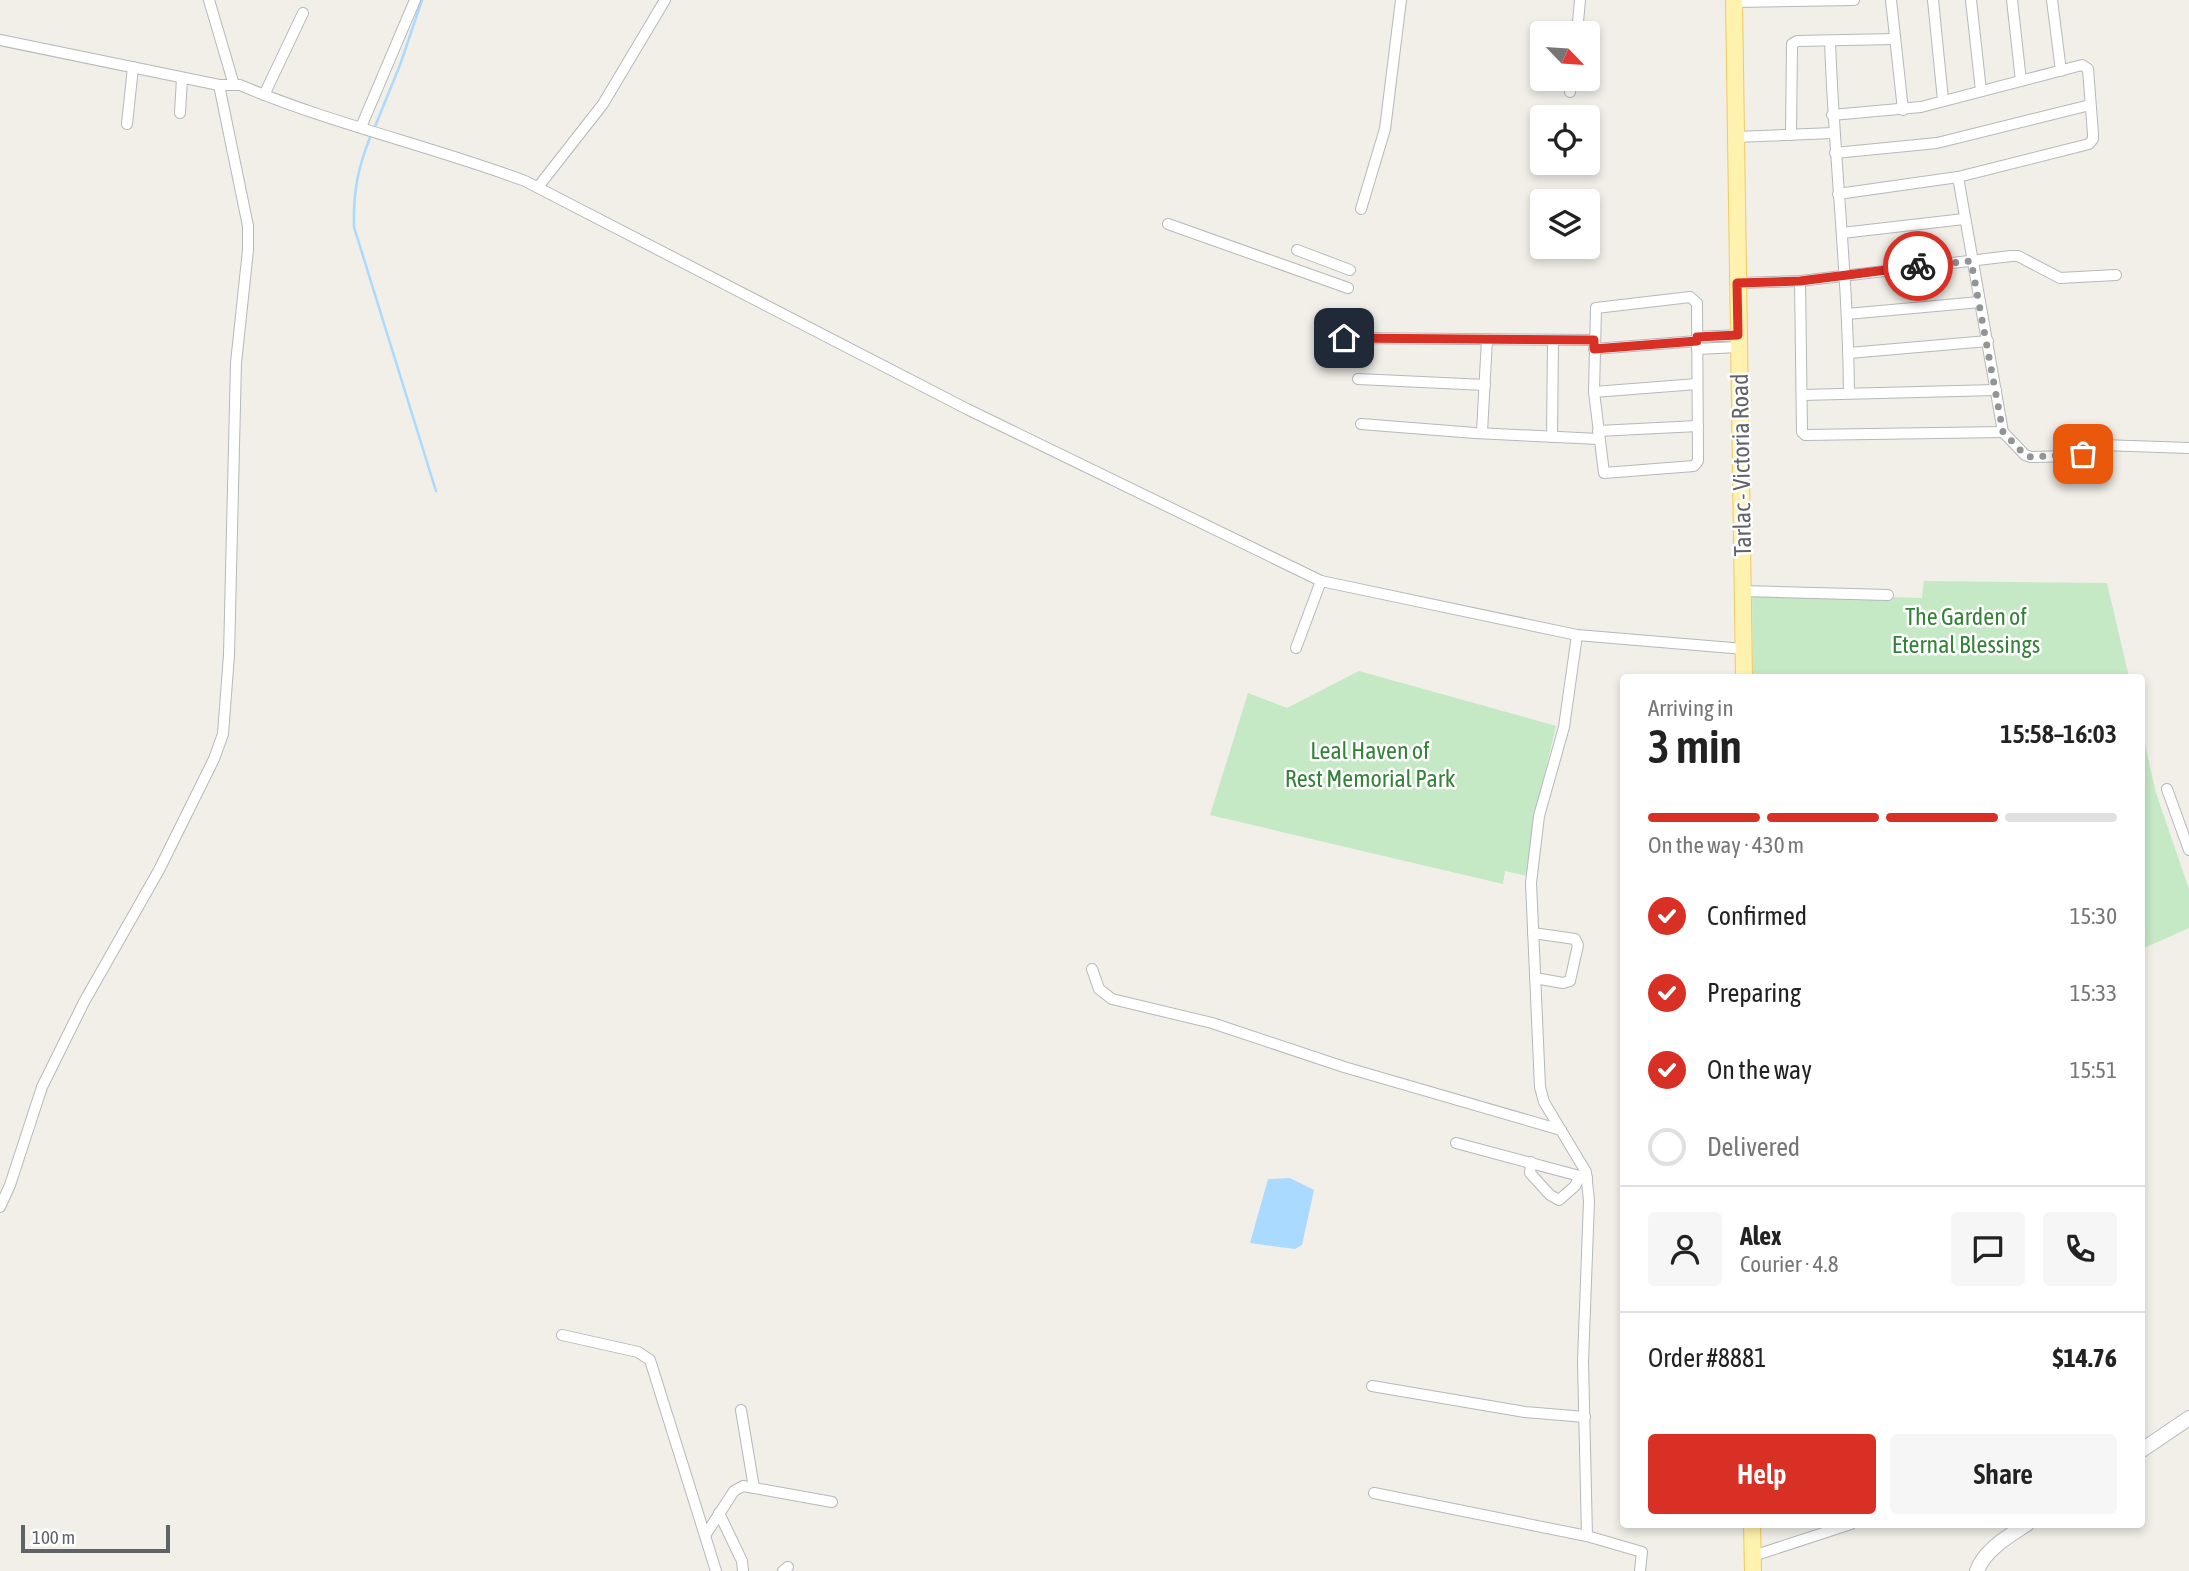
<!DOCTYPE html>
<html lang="en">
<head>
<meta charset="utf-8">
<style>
  :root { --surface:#fff; --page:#f6f6f6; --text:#222; --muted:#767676; --line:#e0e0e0; --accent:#d93025 }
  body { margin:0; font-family:"Asap Condensed",sans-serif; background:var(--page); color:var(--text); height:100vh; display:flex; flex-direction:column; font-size:26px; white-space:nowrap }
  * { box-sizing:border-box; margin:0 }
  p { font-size:23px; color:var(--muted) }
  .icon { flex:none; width:38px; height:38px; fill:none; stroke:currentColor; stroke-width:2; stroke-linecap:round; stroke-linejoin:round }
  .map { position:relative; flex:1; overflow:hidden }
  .sheet { position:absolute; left:1620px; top:674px; width:525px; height:854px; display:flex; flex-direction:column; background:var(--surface); border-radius:7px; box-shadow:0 4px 10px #0003 }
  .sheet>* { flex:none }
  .needle { width:46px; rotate:115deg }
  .controls { position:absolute; left:1530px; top:21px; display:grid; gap:14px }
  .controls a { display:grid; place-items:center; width:70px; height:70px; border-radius:7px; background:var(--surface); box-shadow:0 4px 10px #0003; font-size:35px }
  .scale { position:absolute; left:21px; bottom:18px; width:149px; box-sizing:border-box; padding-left:7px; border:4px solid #5f6368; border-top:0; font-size:19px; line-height:24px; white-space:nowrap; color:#5f6368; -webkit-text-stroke:5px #fff; paint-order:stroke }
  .pin { position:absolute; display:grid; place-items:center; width:60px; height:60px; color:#fff; margin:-30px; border-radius:14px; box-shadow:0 4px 10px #0006 }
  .courier { position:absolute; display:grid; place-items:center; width:70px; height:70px; margin:-35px; border:5px solid #d93025; border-radius:50%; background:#fff; color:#222; box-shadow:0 2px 9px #0007 }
  .headline em { font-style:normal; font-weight:600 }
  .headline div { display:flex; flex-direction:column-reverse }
  .headline { display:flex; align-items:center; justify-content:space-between; height:119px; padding:0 28px }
  h1 { font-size:46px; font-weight:600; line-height:52px }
  .bar { display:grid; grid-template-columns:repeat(4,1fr); gap:10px 7px; align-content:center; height:84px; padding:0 28px }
  .bar i { height:9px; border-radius:5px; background:var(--line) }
  .bar .on { background:var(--accent) }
  .bar p { grid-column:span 4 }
  .line { display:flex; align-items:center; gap:18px; padding:0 28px; border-top:2px solid var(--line) }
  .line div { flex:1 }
  .round { display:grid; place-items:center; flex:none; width:74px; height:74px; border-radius:7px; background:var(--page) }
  ol { padding:0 28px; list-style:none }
  li { display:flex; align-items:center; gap:21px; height:77px }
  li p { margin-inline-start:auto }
  li .icon { padding:7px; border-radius:50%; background:var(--accent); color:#fff; stroke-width:4 }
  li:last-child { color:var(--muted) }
  li i { width:38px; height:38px; border:4px solid var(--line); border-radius:50% }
  .action { display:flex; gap:14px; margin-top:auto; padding:14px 28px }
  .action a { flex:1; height:80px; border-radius:7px; background:var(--accent); color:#fff; font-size:28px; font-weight:600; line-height:80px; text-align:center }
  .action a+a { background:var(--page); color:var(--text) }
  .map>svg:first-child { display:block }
  .green { fill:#c5e8c5 }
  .water { fill:#aadaff }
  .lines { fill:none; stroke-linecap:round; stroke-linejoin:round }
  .stream { stroke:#aadaff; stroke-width:2.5 }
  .minor-casing { stroke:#b5b8bc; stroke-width:12 }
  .secondary-casing { stroke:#b6babf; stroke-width:16 }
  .primary-casing { stroke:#f2c960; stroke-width:18 }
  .minor { stroke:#fff; stroke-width:10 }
  .secondary { stroke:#fff; stroke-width:14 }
  .primary { stroke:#fff2af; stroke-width:16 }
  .done { stroke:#929495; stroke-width:7; stroke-dasharray:0 12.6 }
  .route { stroke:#d93025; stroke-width:9 }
  .labels { text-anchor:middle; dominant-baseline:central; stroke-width:5; stroke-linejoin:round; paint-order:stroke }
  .street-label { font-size:24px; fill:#5f6368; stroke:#fff }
  .park-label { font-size:24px; fill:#348238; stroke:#fff }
</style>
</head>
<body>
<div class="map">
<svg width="2189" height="1571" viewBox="0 0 2189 1571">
  <rect width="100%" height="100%" fill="#f1efe8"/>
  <g class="green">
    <polygon points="1924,581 2107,583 2129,677 1753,677 1752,593 1922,598"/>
    <polygon points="1359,671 1556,726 1535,815 1527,876 1505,871 1503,884 1210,815 1248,693 1287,708"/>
    <polygon points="2142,732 2156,793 2189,889 2189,928 2142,949"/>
  </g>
  <polygon class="water" points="1290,1178 1314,1190 1302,1245 1295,1249 1250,1243 1268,1179"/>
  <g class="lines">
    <g class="stream">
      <polyline points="374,129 400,65 422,0"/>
      <path d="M371 135C358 167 353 192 354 227L436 491"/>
    </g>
    <defs>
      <g id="minor">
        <polyline points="209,0 234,85"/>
        <polyline points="1891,0 1903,110"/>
        <polyline points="1933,0 1943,100"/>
        <polyline points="1971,0 1981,91"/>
        <polyline points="2012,0 2021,81"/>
        <polyline points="2052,0 2061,71"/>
        <polyline points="1734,2 1854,0"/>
        <polyline points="1577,33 1580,0"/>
        <path d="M0 40 219 85H240C332 124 431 146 525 181L967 409 1321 581 1577 635 1744 649"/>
        <path d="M1830 41C1834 158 1848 275 1849 393"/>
        <polyline points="1570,92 1572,79"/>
        <polyline points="264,95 303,13"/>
        <polyline points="180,113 182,78"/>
        <polyline points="1832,115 1921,107 2082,65 2088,69 2093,134 2093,139 2089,144 1958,177 1838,194"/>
        <polyline points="127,124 133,67"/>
        <polyline points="361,127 415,0"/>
        <polyline points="1791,135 1792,44 1797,41 1895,39"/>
        <polyline points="1736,137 1833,133"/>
        <polyline points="1835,153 1937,143 2090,105"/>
        <polyline points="1958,177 2003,432 2025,455 2031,457 2076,456 2102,445 2189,448"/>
        <polyline points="538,187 603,104 665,0"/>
        <polyline points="1361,209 1385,129 1401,0"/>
        <polyline points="1168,224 1348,288"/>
        <polyline points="1842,233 1964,219"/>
        <polyline points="1297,250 1350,270"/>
        <polyline points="1800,281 1802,432 1805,435 2003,432"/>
        <polyline points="1737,283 1800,281 2011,256 2018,256 2060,278 2116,275"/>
        <polygon points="1690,297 1697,303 1698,461 1694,466 1604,473 1594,392 1596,308"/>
        <polyline points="1847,314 1980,302"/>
        <polyline points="1697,337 1738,335"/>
        <polyline points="1344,338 1594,340"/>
        <polyline points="1594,349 1697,341"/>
        <polyline points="1697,349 1738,347"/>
        <polyline points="1849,353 1988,341"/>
        <polyline points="1358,379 1485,385"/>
        <polyline points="1594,392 1697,384"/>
        <polyline points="1802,395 1996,390"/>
        <polyline points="1361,424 1475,433 1599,439"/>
        <polyline points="1598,431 1698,426"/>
        <polyline points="1482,432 1487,339"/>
        <polyline points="1552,437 1553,340"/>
        <polyline points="1743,591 1888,595"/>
        <polyline points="1577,635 1564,727 1539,816 1531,883 1540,1087 1544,1102 1586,1172 1589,1201 1583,1361 1587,1536 1642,1552 1640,1571"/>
        <polyline points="1296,648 1321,581"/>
        <polyline points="2167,789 2189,850"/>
        <polyline points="1533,933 1575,939 1578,945 1570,981 1563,983 1535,978"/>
        <polyline points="1092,969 1099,989 1112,999 1212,1023 1344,1067 1561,1130"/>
        <polyline points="1456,1143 1587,1178"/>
        <polyline points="1531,1162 1530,1173 1550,1195 1559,1200 1575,1186 1580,1176"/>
        <polyline points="0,1207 10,1185 42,1087 84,1002 159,870 214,759 223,734 229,655 236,363 248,250 248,226 219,85"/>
        <polyline points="562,1335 638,1352 650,1360 716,1571"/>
        <polyline points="1372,1386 1525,1412 1585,1417"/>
        <polyline points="741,1410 754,1488"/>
        <polyline points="1374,1493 1587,1536"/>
        <polyline points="719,1513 742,1561 743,1571"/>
        <polyline points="706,1534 734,1491 743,1486 832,1502"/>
        <polyline points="1753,1556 1851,1524"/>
        <polyline points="783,1571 788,1567"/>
      </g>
      <g id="secondary">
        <polyline points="2142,1450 2189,1418"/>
        <path d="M1977 1571C1984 1550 2009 1536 2027 1524"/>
      </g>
      <g id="primary">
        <polyline points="1734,0 1744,677"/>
        <polyline points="1752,1524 1753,1571"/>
      </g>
    </defs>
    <use href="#minor" class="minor-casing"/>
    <use href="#secondary" class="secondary-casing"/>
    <use href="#primary" class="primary-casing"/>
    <use href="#minor" class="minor"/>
    <use href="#secondary" class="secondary"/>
    <use href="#primary" class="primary"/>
  </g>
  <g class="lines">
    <polyline class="done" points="1918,266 1971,261 2003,432 2025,455 2031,457 2083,454"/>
    <polyline class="route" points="1344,338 1594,340 1594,349 1697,341 1697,337 1738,335 1737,283 1800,281 1918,266"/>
  </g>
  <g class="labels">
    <g class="street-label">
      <text transform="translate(1741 465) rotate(-91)">Tarlac - Victoria Road</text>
    </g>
    <g class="park-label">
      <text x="1966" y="616">The Garden of<tspan x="1966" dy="28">Eternal Blessings</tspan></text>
      <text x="1370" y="750">Leal Haven of<tspan x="1370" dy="28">Rest Memorial Park</tspan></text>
    </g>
  </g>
</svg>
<div class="controls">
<a><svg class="needle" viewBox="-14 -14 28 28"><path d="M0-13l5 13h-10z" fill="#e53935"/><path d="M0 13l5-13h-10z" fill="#767676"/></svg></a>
<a><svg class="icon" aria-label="locate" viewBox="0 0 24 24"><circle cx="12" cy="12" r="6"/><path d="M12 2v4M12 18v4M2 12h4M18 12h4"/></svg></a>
<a><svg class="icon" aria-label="layers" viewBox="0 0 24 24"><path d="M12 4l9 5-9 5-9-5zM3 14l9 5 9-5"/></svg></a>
</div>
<div class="scale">100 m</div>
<div class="pin" style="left:2083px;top:454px;background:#ea580c"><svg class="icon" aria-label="bag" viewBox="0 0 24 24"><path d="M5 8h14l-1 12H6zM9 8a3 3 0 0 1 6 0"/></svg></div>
<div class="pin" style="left:1344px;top:338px;background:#1f2937"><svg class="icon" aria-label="home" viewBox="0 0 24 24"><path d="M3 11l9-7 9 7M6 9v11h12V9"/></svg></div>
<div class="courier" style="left:1918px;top:266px"><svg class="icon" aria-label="bike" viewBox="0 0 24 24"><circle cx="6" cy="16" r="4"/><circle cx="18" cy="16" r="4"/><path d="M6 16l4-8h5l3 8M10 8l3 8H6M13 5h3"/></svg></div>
<section class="sheet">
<div class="headline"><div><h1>3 min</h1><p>Arriving in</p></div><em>15:58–16:03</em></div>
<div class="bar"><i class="on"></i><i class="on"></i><i class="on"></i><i></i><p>On the way · 430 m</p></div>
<ol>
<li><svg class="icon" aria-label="check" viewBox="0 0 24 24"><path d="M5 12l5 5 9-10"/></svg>Confirmed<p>15:30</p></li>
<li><svg class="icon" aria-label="check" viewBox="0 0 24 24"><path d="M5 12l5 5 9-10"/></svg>Preparing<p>15:33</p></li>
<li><svg class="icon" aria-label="check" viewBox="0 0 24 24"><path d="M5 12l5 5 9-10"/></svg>On the way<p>15:51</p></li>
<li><i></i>Delivered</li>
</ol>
<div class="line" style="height:126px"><a class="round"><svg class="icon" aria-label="person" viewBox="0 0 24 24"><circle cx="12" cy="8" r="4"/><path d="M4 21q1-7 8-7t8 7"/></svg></a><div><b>Alex</b><p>Courier · 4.8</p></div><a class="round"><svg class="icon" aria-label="chat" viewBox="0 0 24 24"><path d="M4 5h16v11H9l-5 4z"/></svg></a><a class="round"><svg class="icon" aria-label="phone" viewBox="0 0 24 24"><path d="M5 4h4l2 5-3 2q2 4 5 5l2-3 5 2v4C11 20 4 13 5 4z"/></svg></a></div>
<div class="line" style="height:91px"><div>Order #8881</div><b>$14.76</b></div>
<div class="action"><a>Help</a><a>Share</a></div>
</section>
</div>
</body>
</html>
